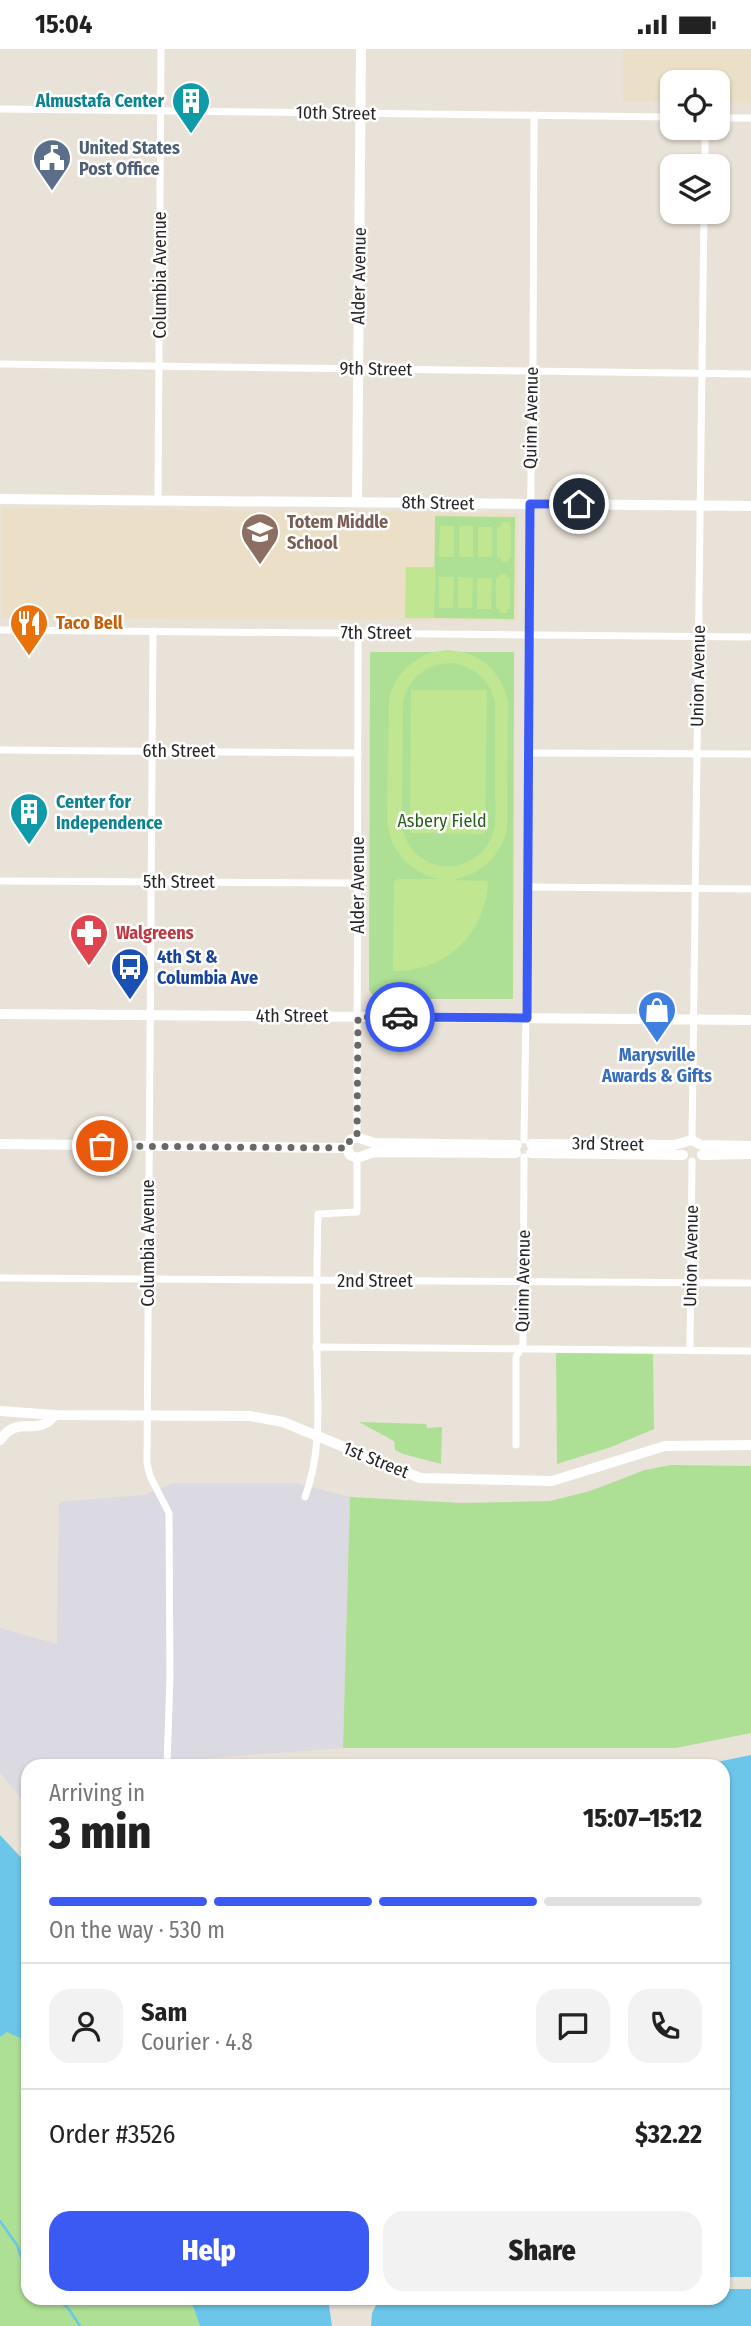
<!DOCTYPE html>
<html lang="en">
<head>
<meta charset="utf-8">
<style>
  :root { --surface:#fff; --page:#f2f2f2; --text:#222; --muted:#767676; --line:#e0e0e0; --accent:#3b5af3 }
  body { margin:0; font-family:"Fira Sans Condensed",sans-serif; background:var(--page); color:var(--text); height:100vh; display:flex; flex-direction:column; font-size:26px; white-space:nowrap }
  * { box-sizing:border-box; margin:0 }
  p { font-size:23px; color:var(--muted) }
  .icon { flex:none; width:38px; height:38px; fill:none; stroke:currentColor; stroke-width:2; stroke-linecap:round; stroke-linejoin:round }
  .map { position:relative; flex:1; overflow:hidden }
  .drawer { position:absolute; left:21px; top:1710px; width:709px; height:546px; display:flex; flex-direction:column; background:var(--surface); border-radius:21px; box-shadow:0 2px 5px #0004 }
  .drawer>* { flex:none }
  .buttons { position:absolute; left:660px; top:21px; display:grid; gap:14px }
  .buttons a { display:grid; place-items:center; width:70px; height:70px; border-radius:14px; background:var(--surface); box-shadow:0 2px 5px #0004; font-size:35px }
  .pin { position:absolute; display:grid; place-items:center; width:60px; height:60px; color:#fff; margin:-30px; border:4px solid #fff; border-radius:50%; box-shadow:0 2px 7px #0007 }
  .courier { position:absolute; display:grid; place-items:center; width:70px; height:70px; margin:-35px; border:5px solid #3b5af3; border-radius:50%; background:#fff; color:#222; box-shadow:0 2px 9px #0007 }
  .headline em { font-style:normal; font-weight:800 }
  .headline div { display:flex; flex-direction:column-reverse }
  .headline { display:flex; align-items:center; justify-content:space-between; height:119px; padding:0 28px }
  h1 { font-size:46px; font-weight:800; line-height:52px }
  .bar { display:grid; grid-template-columns:repeat(4,1fr); gap:10px 7px; align-content:center; height:84px; padding:0 28px }
  .bar i { height:9px; border-radius:5px; background:var(--line) }
  .bar .current { background:var(--accent) }
  .bar p { grid-column:span 4 }
  .line { display:flex; align-items:center; gap:18px; padding:0 28px; border-top:2px solid var(--line) }
  .line div { flex:1 }
  .round { display:grid; place-items:center; flex:none; width:74px; height:74px; border-radius:21px; background:var(--page) }
  .button { display:flex; gap:14px; margin-top:auto; padding:14px 28px }
  .button a { flex:1; height:80px; border-radius:21px; background:var(--accent); color:#fff; font-size:28px; font-weight:800; line-height:80px; text-align:center }
  .button a+a { background:var(--page); color:var(--text) }
  .status { display:flex; justify-content:space-between; align-items:center; height:49px; padding:0 35px; background:var(--surface); direction:ltr }
  .status svg { height:19px; fill:currentColor }
  .map>svg:first-child { display:block }
  .industrial { fill:#dbd9e1 }
  .education { fill:#ebe0c7 }
  .green { fill:#addf95 }
  .pitch { fill:#c0e691; fill-rule:evenodd }
  .water { fill:#6cc6e9 }
  .lines { fill:none; stroke-linecap:round; stroke-linejoin:round }
  .stream { stroke:#6cc6e9; stroke-width:2.5 }
  .street { stroke:#fff; stroke-width:7 }
  .secondary { stroke:#fff; stroke-width:10 }
  .done { stroke:#6a6864; stroke-width:7; stroke-dasharray:0 12.6 }
  .route { stroke:#3b5af3; stroke-width:9 }
  .labels { text-anchor:middle; dominant-baseline:central; stroke-width:5; stroke-linejoin:round; paint-order:stroke }
  .culture-label { font-size:18px; font-weight:bold; fill:#0d838f; stroke:#fff; text-anchor:end }
  .street-label { font-size:18px; fill:#262626; stroke:#fff }
  .service-label { font-size:18px; font-weight:bold; fill:#4e5e75; stroke:#fff; text-anchor:start }
  .education-label { font-size:18px; font-weight:bold; fill:#785e54; stroke:#fff; text-anchor:start }
  .food-label { font-size:18px; font-weight:bold; fill:#c56008; stroke:#fff; text-anchor:start }
  .park-label { font-size:18px; fill:#285f1b; stroke:#fff }
  .health-label { font-size:18px; font-weight:bold; fill:#be3a42; stroke:#fff; text-anchor:start }
  .transit-label { font-size:18px; font-weight:bold; fill:#164399; stroke:#fff; text-anchor:start }
  .shop-label { font-size:18px; font-weight:bold; fill:#366cbe; stroke:#fff }
</style>
</head>
<body>
<div class="status"><b>15:04</b><svg viewBox="0 0 49 12"><path d="M0 12V9h3v3zM5 12V6h3v6zM10 12V3h3v9zM15 12V0h3v12zM26 1h20v11H26zM47 4h2v5h-2z"/></svg></div>
<div class="map">
<svg width="751" height="2277" viewBox="0 0 751 2277">
  <rect width="100%" height="100%" fill="#e9e2d8"/>
  <polygon class="industrial" points="173,1434 295,1434 350,1448 343,1699 197,1710 163,1717 28,1717 28,1758 0,1723 0,1579 57,1595 59,1453 144,1446"/>
  <g class="education">
    <polygon points="623,0 751,0 751,54 718,54 718,33 672,33 672,53 623,52"/>
    <polygon points="2,459 518,464 518,572 1,569"/>
  </g>
  <g class="green">
    <polygon points="435,467 515,468 514,570 434,569"/>
    <polygon points="370,603 514,603 513,950 375,950 369,941"/>
    <polygon points="556,1304 653,1305 654,1380 611,1398 557,1415"/>
    <polygon points="359,1373 426,1375 427,1379 442,1378 441,1415 403,1405 395,1401 394,1392"/>
    <polygon points="671,1416 751,1417 751,1684 676,1699 343,1699 350,1448 461,1454 550,1452 590,1442 645,1421"/>
    <polygon points="0,1979 28,1993 28,2249 190,2249 200,2277 0,2277"/>
  </g>
  <g class="pitch">
    <polygon points="501,473 509,473 511,478 511,509 509,509 509,513 501,513 501,509 497,508 497,478 501,477"/>
    <polygon points="440,477 454,477 454,508 439,508"/>
    <rect x="459" y="477" width="14" height="31"/>
    <rect x="478" y="478" width="14" height="30"/>
    <polygon points="406,518 435,518 434,569 405,569"/>
    <polygon points="499,525 507,525 507,529 510,529 510,560 507,560 507,564 499,564 499,560 496,560 496,529 499,529"/>
    <polygon points="439,528 454,528 453,559 439,559"/>
    <polygon points="458,528 473,529 472,559 458,559"/>
    <polygon points="477,529 492,529 491,560 477,560"/>
    <path d="M445 601C477 601 501 620 508 652L507 780C500 809 481 825 453 831L488 832C486 885 446 923 393 922L394 833 398 830H438C409 822 389 802 387 770L389 651C396 622 415 605 445 601ZM453 614C475 618 490 631 495 653 495 682 495 711 495 741 495 755 497 771 493 784 486 807 461 822 437 816 418 812 407 797 402 779L403 653C409 628 427 614 453 614Z"/>
    <polygon points="411,641 487,641 485,785 410,784"/>
  </g>
  <g class="water">
    <polygon points="751,1706 751,2228 723,2228 723,1717 697,1717"/>
    <polygon points="0,1786 28,1816 28,1993 7,1983 0,1988"/>
    <polygon points="723,2240 751,2240 751,2277 371,2277 372,2264 380,2249 723,2249"/>
    <polygon points="190,2249 328,2249 332,2277 200,2277"/>
  </g>
  <g class="lines">
    <g class="stream">
      <polyline points="0,2172 17,2196 28,2226"/>
      <polyline points="56,2249 68,2259 80,2277"/>
    </g>
    <g class="street">
      <polyline points="0,60 672,68"/>
      <polyline points="718,69 751,69"/>
      <polyline points="705,117 705,79"/>
      <polyline points="0,315 751,325"/>
      <polyline points="158,451 161,0"/>
      <polyline points="0,581 751,588"/>
      <polyline points="153,582 147,1414 150,1427 169,1464 170,1627 167,1717"/>
      <polyline points="0,701 358,704"/>
      <polyline points="528,704 751,705"/>
      <polyline points="0,832 358,834"/>
      <polyline points="528,838 751,840"/>
      <polyline points="357,1088 358,584"/>
      <polyline points="524,1091 528,838 528,599 533,321 534,66"/>
      <polyline points="692,1091 704,163"/>
      <polyline points="0,1229 751,1234"/>
      <polyline points="316,1298 751,1302"/>
      <polyline points="690,1301 692,1112"/>
      <polyline points="516,1396 516,1308 523,1295 524,1108"/>
      <path d="M305 1448C323 1400 317 1350 317 1300 316 1255 317 1210 318 1165L357 1163V1109"/>
    </g>
    <g class="secondary">
      <polyline points="0,450 751,457"/>
      <polyline points="357,453 361,0"/>
      <polyline points="0,965 751,971"/>
      <polyline points="0,1095 347,1099"/>
      <polyline points="531,1095 674,1096 692,1091 701,1096 751,1097"/>
      <polyline points="347,1099 350,1106 357,1109 374,1103 516,1104"/>
      <polyline points="347,1099 350,1091 357,1088 374,1094 517,1096"/>
      <polyline points="531,1104 683,1106"/>
      <polyline points="702,1106 751,1105"/>
      <polyline points="0,1362 55,1366 250,1367 283,1373 420,1429 552,1432 665,1397 751,1396"/>
      <path d="M0 1391C17 1368 30 1383 46 1374 50 1372 52 1369 55 1366"/>
    </g>
  </g>
  <g class="lines">
    <polyline class="done" points="102,1097 347,1099 350,1091 357,1088 358,968 400,968"/>
    <polyline class="route" points="400,968 527,969 530,455 579,455"/>
  </g>
  <defs>
    <symbol id="building-pin" viewBox="-11 -11 22 30"><path d="M0 17L-7.5 6A9.5 9.5 0 1 1 7.5 6Z" fill="#0f9aa8" stroke="#fff"/><path d="M-4-6H4V6H1V3H-1V6H-4ZM-2.5-4.3h1.7v1.8h-1.7ZM.8-4.3h1.7v1.8H.8ZM-2.5-1h1.7V.8h-1.7ZM.8-1h1.7V.8H.8Z" fill="#fff"/></symbol>
    <symbol id="civic-pin" viewBox="-11 -11 22 30"><path d="M0 17L-7.5 6A9.5 9.5 0 1 1 7.5 6Z" fill="#5c6f8a" stroke="#fff"/><path d="M-.6-6.5H3V-4.5H.6V-3L4-1V1h2V6H-6V1h2V-1L-.6-3ZM-1.2 2.5V6h2.4V2.5Z" fill="#fff"/></symbol>
    <symbol id="school-pin" viewBox="-11 -11 22 30"><path d="M0 17L-7.5 6A9.5 9.5 0 1 1 7.5 6Z" fill="#8d6e63" stroke="#fff"/><path d="M0-5L7-2L0 1L-7-2ZM-4 1L0 2.5L4 1V4Q0 6-4 4Z" fill="#fff"/></symbol>
    <symbol id="restaurant-pin" viewBox="-11 -11 22 30"><path d="M0 17L-7.5 6A9.5 9.5 0 1 1 7.5 6Z" fill="#e8710a" stroke="#fff"/><path d="M-5-6h1v4h1v-4h1v4h1v-4h1v5L-1.5 .5V6h-2V.5L-5-1ZM5-6V6H3V1.5H1.5Q1.5-4 5-6Z" fill="#fff"/></symbol>
    <symbol id="pharmacy-pin" viewBox="-11 -11 22 30"><path d="M0 17L-7.5 6A9.5 9.5 0 1 1 7.5 6Z" fill="#e0444e" stroke="#fff"/><path d="M-2-6h4v4h4v4h-4v4h-4v-4h-4v-4h4Z" fill="#fff"/></symbol>
    <symbol id="bus-pin" viewBox="-11 -11 22 30"><path d="M0 17L-7.5 6A9.5 9.5 0 1 1 7.5 6Z" fill="#1a4fb4" stroke="#fff"/><path d="M-5-6H5V4H4V6H2V4H-2V6H-4V4H-5ZM-3.5-4V0h7V-4ZM-3.5 1.2v1.5H-2V1.2ZM2 1.2v1.5H3.5V1.2Z" fill="#fff"/></symbol>
    <symbol id="shop-pin" viewBox="-11 -11 22 30"><path d="M0 17L-7.5 6A9.5 9.5 0 1 1 7.5 6Z" fill="#3f7fe0" stroke="#fff"/><path d="M-5-2.5h2.3a2.7 3.5 0 0 1 5.4 0H5L5.5 6h-11ZM-1.5-2.5h3a1.5 2.3 0 0 0-3 0Z" fill="#fff"/></symbol>
  </defs>
  <g fill-rule="evenodd">
    <use href="#building-pin" x="169" y="30" width="44" height="60"/>
    <use href="#civic-pin" x="30" y="87" width="44" height="60"/>
    <use href="#school-pin" x="238" y="461" width="44" height="60"/>
    <use href="#restaurant-pin" x="7" y="552" width="44" height="60"/>
    <use href="#building-pin" x="7" y="741" width="44" height="60"/>
    <use href="#pharmacy-pin" x="67" y="862" width="44" height="60"/>
    <use href="#bus-pin" x="108" y="896" width="44" height="60"/>
    <use href="#shop-pin" x="635" y="939" width="44" height="60"/>
  </g>
  <g class="labels">
    <g class="culture-label">
      <text x="164" y="52">Almustafa Center</text>
      <text x="56" y="753" text-anchor="start">Center for<tspan x="56" dy="21">Independence</tspan></text>
    </g>
    <g class="street-label">
      <text transform="translate(336 64) rotate(1)">10th Street</text>
      <text transform="translate(160 226) rotate(-90)">Columbia Avenue</text>
      <text transform="translate(359 227) rotate(-89)">Alder Avenue</text>
      <text transform="translate(376 320) rotate(1)">9th Street</text>
      <text transform="translate(531 369) rotate(-89)">Quinn Avenue</text>
      <text transform="translate(438 454) rotate(1)">8th Street</text>
      <text x="376" y="584">7th Street</text>
      <text transform="translate(698 627) rotate(-89)">Union Avenue</text>
      <text x="179" y="702">6th Street</text>
      <text x="179" y="833">5th Street</text>
      <text transform="translate(358 836) rotate(-90)">Alder Avenue</text>
      <text x="292" y="967">4th Street</text>
      <text transform="translate(608 1095) rotate(1)">3rd Street</text>
      <text transform="translate(148 1194) rotate(-90)">Columbia Avenue</text>
      <text transform="translate(691 1207) rotate(-89)">Union Avenue</text>
      <text x="375" y="1232">2nd Street</text>
      <text transform="translate(523 1232) rotate(-89)">Quinn Avenue</text>
      <text transform="translate(376 1411) rotate(22)">1st Street</text>
    </g>
    <g class="service-label">
      <text x="79" y="99">United States<tspan x="79" dy="21">Post Office</tspan></text>
    </g>
    <g class="education-label">
      <text x="287" y="473">Totem Middle<tspan x="287" dy="21">School</tspan></text>
    </g>
    <g class="food-label">
      <text x="56" y="574">Taco Bell</text>
    </g>
    <g class="park-label">
      <text x="442" y="772">Asbery Field</text>
    </g>
    <g class="health-label">
      <text x="116" y="884">Walgreens</text>
    </g>
    <g class="transit-label">
      <text x="157" y="908">4th St &amp;<tspan x="157" dy="21">Columbia Ave</tspan></text>
    </g>
    <g class="shop-label">
      <text x="657" y="1006">Marysville<tspan x="657" dy="21">Awards &amp; Gifts</tspan></text>
    </g>
  </g>
</svg>
<div class="buttons">
<a><svg class="icon" aria-label="locate" viewBox="0 0 24 24"><circle cx="12" cy="12" r="6"/><path d="M12 2v4M12 18v4M2 12h4M18 12h4"/></svg></a>
<a><svg class="icon" aria-label="layers" viewBox="0 0 24 24"><path d="M12 4l9 5-9 5-9-5zM3 14l9 5 9-5"/></svg></a>
</div>
<div class="pin" style="left:102px;top:1097px;background:#ea580c"><svg class="icon" aria-label="bag" viewBox="0 0 24 24"><path d="M5 8h14l-1 12H6zM9 8a3 3 0 0 1 6 0"/></svg></div>
<div class="pin" style="left:579px;top:455px;background:#1f2937"><svg class="icon" aria-label="home" viewBox="0 0 24 24"><path d="M3 11l9-7 9 7M6 9v11h12V9"/></svg></div>
<div class="courier" style="left:400px;top:968px"><svg class="icon" aria-label="car" viewBox="0 0 24 24"><path d="M5 17H2v-5l4-1 3-4h7l3 4 3 1v5h-3M9 17h6M6 11h13"/><circle cx="7" cy="17" r="2"/><circle cx="17" cy="17" r="2"/></svg></div>
<section class="drawer">
<div class="headline"><div><h1>3 min</h1><p>Arriving in</p></div><em>15:07–15:12</em></div>
<div class="bar"><i class="current"></i><i class="current"></i><i class="current"></i><i></i><p>On the way · 530 m</p></div>
<div class="line" style="height:126px"><a class="round"><svg class="icon" aria-label="person" viewBox="0 0 24 24"><circle cx="12" cy="8" r="4"/><path d="M4 21q1-7 8-7t8 7"/></svg></a><div><b>Sam</b><p>Courier · 4.8</p></div><a class="round"><svg class="icon" aria-label="chat" viewBox="0 0 24 24"><path d="M4 5h16v11H9l-5 4z"/></svg></a><a class="round"><svg class="icon" aria-label="phone" viewBox="0 0 24 24"><path d="M5 4h4l2 5-3 2q2 4 5 5l2-3 5 2v4C11 20 4 13 5 4z"/></svg></a></div>
<div class="line" style="height:91px"><div>Order #3526</div><b>$32.22</b></div>
<div class="button"><a>Help</a><a>Share</a></div>
</section>
</div>
</body>
</html>
